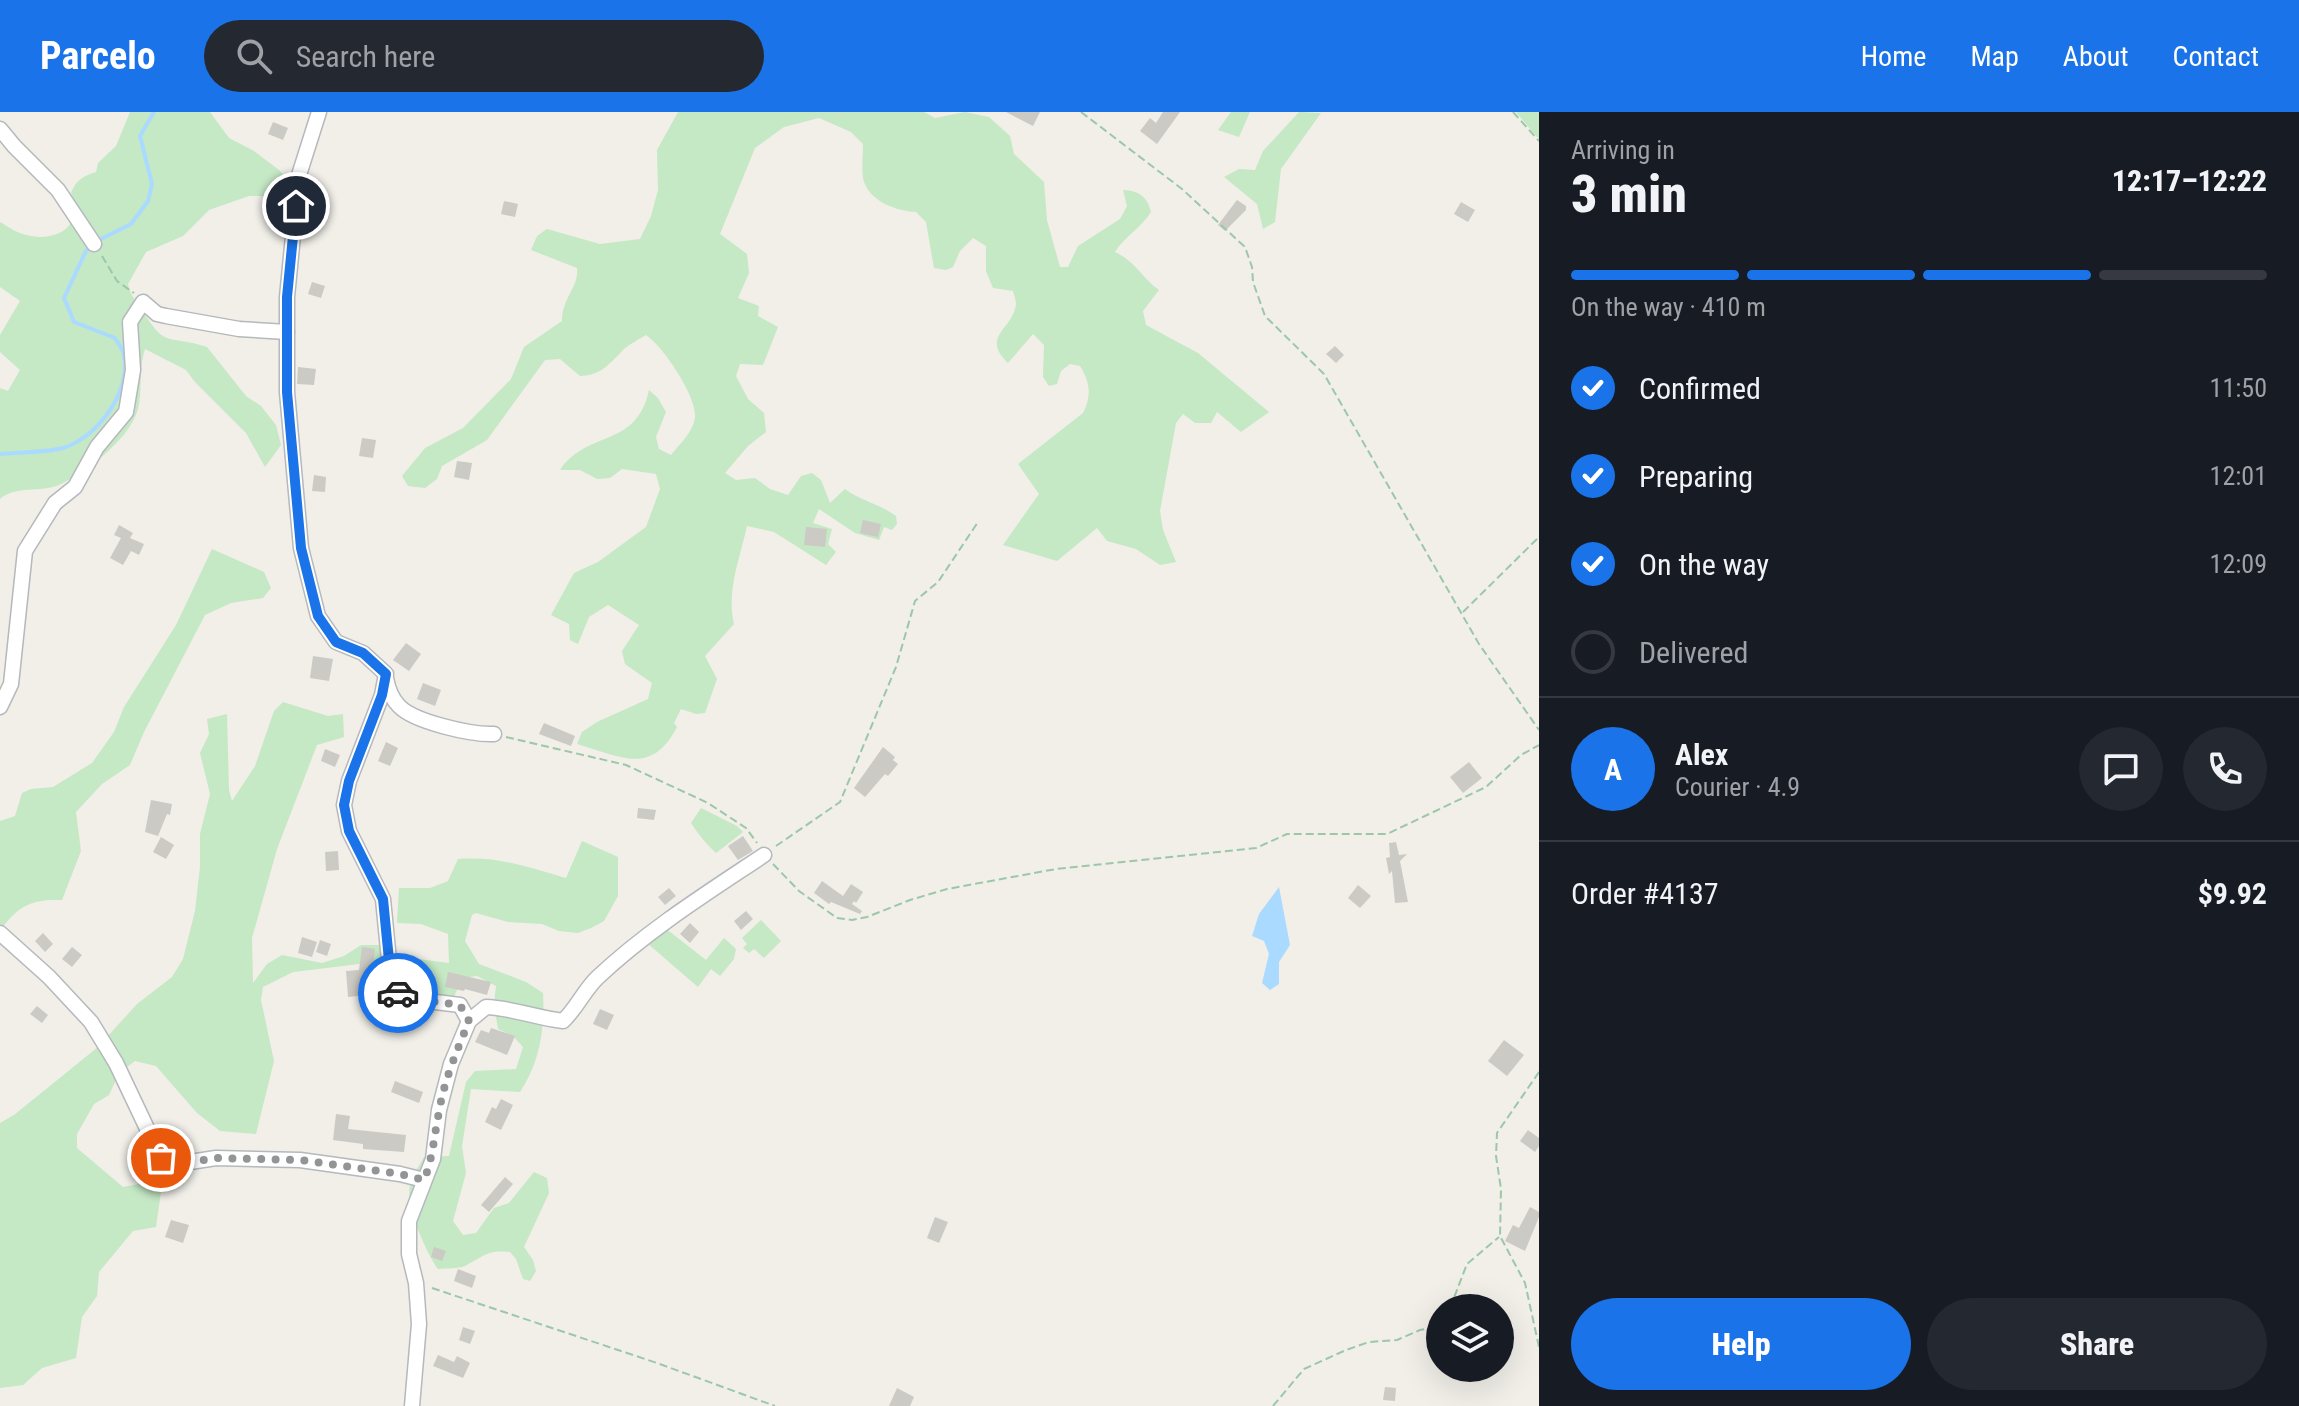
<!DOCTYPE html>
<html lang="en">
<head>
<meta charset="utf-8">
<style>
  :root { --surface:#171b24; --page:#242831; --text:#f1f3f6; --muted:#9ea1a6; --line:#363941; --accent:#1a73e8 }
  body { margin:0; font-family:"Roboto Condensed",sans-serif; background:var(--page); color:var(--text); height:100vh; display:flex; flex-direction:column; font-size:30px; white-space:nowrap }
  * { box-sizing:border-box; margin:0 }
  p { font-size:26px; color:var(--muted) }
  .icon { flex:none; width:44px; height:44px; fill:none; stroke:currentColor; stroke-width:2; stroke-linecap:round; stroke-linejoin:round }
  .map { position:relative; flex:1; overflow:hidden }
  .drawer { display:flex; flex-direction:column; background:var(--surface); width:760px }
  .drawer>* { flex:none }
  .buttons { position:absolute; left:1426px; top:1182px; display:grid; gap:16px }
  .buttons a { display:grid; place-items:center; width:88px; height:88px; border-radius:50%; background:var(--surface); box-shadow:0 8px 32px #0002; font-size:40px }
  .pin { position:absolute; display:grid; place-items:center; width:68px; height:68px; color:#fff; margin:-34px; border:4px solid #fff; border-radius:50%; box-shadow:0 2px 8px #0007 }
  .courier { position:absolute; display:grid; place-items:center; width:80px; height:80px; margin:-40px; border:6px solid #1a73e8; border-radius:50%; background:#fff; color:#222; box-shadow:0 2px 10px #0007 }
  .overview em { font-style:normal; font-weight:800 }
  .overview div { display:flex; flex-direction:column-reverse }
  .overview { display:flex; align-items:center; justify-content:space-between; height:136px; padding:0 32px }
  h1 { font-size:52px; font-weight:800; line-height:60px }
  .bar { display:grid; grid-template-columns:repeat(4,1fr); gap:12px 8px; align-content:center; height:96px; padding:0 32px }
  .bar i { height:10px; border-radius:6px; background:var(--line) }
  .bar .on { background:var(--accent) }
  .bar p { grid-column:span 4 }
  .line { display:flex; align-items:center; gap:20px; padding:0 32px; border-top:2px solid var(--line) }
  .line div { flex:1 }
  .round { display:grid; place-items:center; flex:none; width:84px; height:84px; border-radius:42px; background:var(--page) }
  ol { padding:0 32px; list-style:none }
  li { display:flex; align-items:center; gap:24px; height:88px }
  li p { margin-inline-start:auto }
  li .icon { padding:8px; border-radius:50%; background:var(--accent); color:#fff; stroke-width:4 }
  li:last-child { color:var(--muted) }
  li i { width:44px; height:44px; border:4px solid var(--line); border-radius:50% }
  .cta { display:flex; gap:16px; margin-top:auto; padding:16px 32px }
  .cta a { flex:1; height:92px; border-radius:48px; background:var(--accent); color:#fff; font-size:32px; font-weight:800; line-height:92px; text-align:center }
  .cta a+a { background:var(--page); color:var(--text) }
  header { display:flex; align-items:center; gap:48px; box-sizing:border-box; height:112px; padding:0 40px; background:var(--accent); color:#fff }
  header strong { font-size:38px }
  nav { display:flex; gap:44px; margin-inline-start:auto; font-size:28px }
  .search { width:560px; height:72px; background:var(--page); display:flex; align-items:center; gap:20px; box-sizing:border-box; padding:0 28px; border-radius:44px; color:var(--muted); font-size:30px }
  main { display:flex; flex:1; min-height:0 }
  .map>svg:first-child { display:block }
  .green { fill:#c5e8c5 }
  .water { fill:#aadaff }
  .lines { fill:none; stroke-linecap:round; stroke-linejoin:round }
  .stream { stroke:#aadaff; stroke-width:4 }
  .building { fill:#cccac5 }
  .minor-casing { stroke:#b5b8bc; stroke-width:17 }
  .path { stroke:#9cc7a9; stroke-width:2; stroke-dasharray:8 4; stroke-linecap:butt }
  .minor { stroke:#fff; stroke-width:14 }
  .done { stroke:#929495; stroke-width:8; stroke-dasharray:0 14.4 }
  .route { stroke:#1a73e8; stroke-width:10 }
</style>
</head>
<body>
<header>
<strong>Parcelo</strong>
<div class="search"><svg class="icon" aria-label="search" viewBox="0 0 24 24"><circle cx="10" cy="10" r="6"/><path d="M15 15l6 6"/></svg>Search here</div>
<nav><a>Home</a><a>Map</a><a>About</a><a>Contact</a></nav>
</header>
<main>
<div class="map">
<svg width="1539" height="1294" viewBox="0 0 1539 1294">
  <rect width="100%" height="100%" fill="#f1efe8"/>
  <g class="green">
    <path d="M130 0H210L229 26 254 39 279 58 291 70 286 84H249L209 98 183 124 146 140 128 172C130 182 134 186 139 194 168 239 163 221 207 235L246 284 261 294 276 313 281 333 265 355 246 321 195 270 186 258 145 237C139 255 142 273 139 292 135 323 87 360 59 373 40 381 16 373 0 387V276L8 279 20 258 0 240V223L20 189 0 175V110C7 114 15 120 23 122 53 132 86 116 71 81 76 68 83 64 96 60L98 51 116 34Z"/>
    <path d="M678 0H924L935 6 965 0 989 5 1010 24 1014 42 1044 70 1047 108 1060 155H1068L1078 134 1120 107 1127 94 1123 78C1139 79 1147 84 1151 100 1141 116 1125 124 1115 140 1135 149 1142 166 1159 178L1143 199 1146 213 1198 241 1269 300 1241 320 1217 300 1211 311H1195L1183 302 1176 311 1160 399 1163 418 1176 450 1160 453 1136 437 1107 429 1097 416 1057 449 1003 433 1039 382 1018 352 1083 301C1092 284 1090 270 1080 254L1070 252 1061 259 1057 272 1049 274 1043 265 1044 233 1033 222 1008 251C980 224 1013 218 1016 192 1016 188 1014 183 1013 179L993 176 986 159V134L973 126 960 139 953 155 946 158 934 156 926 110 916 100C897 99 871 90 864 70 861 59 863 43 863 32L851 20 819 6 784 15 755 36 720 122 747 142 749 161 738 186 759 194 758 204 778 215 763 253 740 252 736 264 748 287 764 301 766 320 748 334 725 361 736 368 755 366 770 377 788 383 801 364 812 361 821 368 830 391 845 377C861 389 880 392 896 404L897 412 892 418 884 415 879 428 855 421 819 397 813 411 832 417 828 432 836 440 826 453 774 420 747 414C740 446 726 479 734 512L705 544 717 567 705 601 696 602 681 597 674 611 677 615C651 665 620 644 577 632L582 620 597 610 648 587 652 571 625 552 622 539 639 513 608 493 589 505 578 532 570 528 569 512 551 503 574 461 598 450 646 415 660 377 656 362 622 357 610 366 597 367 580 358H560C588 317 636 337 649 278L658 286 666 300 656 325 659 337 671 343C679 333 694 319 695 305 697 285 663 234 646 223 639 227 630 232 624 237 609 252 602 263 580 264L560 247 545 248 487 328 442 354 437 367 425 376 408 374 402 364 425 336 463 316 511 267 524 235 562 209C562 185 579 176 577 156L531 138 537 124 547 117 600 132 640 127 651 104 658 78 657 38Z"/>
    <polygon points="1231,0 1250,0 1239,25 1218,18"/>
    <polygon points="1299,0 1321,1 1281,57 1275,110 1263,117 1257,92 1224,65 1239,57 1255,58 1263,39"/>
    <polygon points="1516,0 1539,0 1539,27 1535,23"/>
    <path d="M212 437 264 460 271 476 263 486 231 491 205 503 144 620 130 653 102 672 76 700 81 739 62 788C32 787 18 793 0 819V709L15 704 22 681 31 677 53 675 92 651 114 620 124 595 176 513Z"/>
    <polygon points="283,590 328,604 343,602 344,625 317,633 277,737 252,826 253,871 267,852 282,843 322,851 344,844 361,833 383,833 392,848 293,860 263,875 261,888 274,949 256,1022 220,1019 197,1001 156,954 135,949 119,961 109,983 94,992 77,1022 77,1036 123,1075 139,1072 161,1080 156,1115 133,1119 99,1160 97,1184 82,1205 76,1246 42,1256 23,1273 0,1276 0,1011 14,1003 98,935 137,892 172,865 183,847 195,799 200,755 200,722 210,682 200,641 209,622 207,607 227,602 229,678 232,689 255,654 274,599"/>
    <path d="M701 696 737 714 743 720 716 741C706 732 698 722 691 711Z"/>
    <path d="M582 729 618 745V784L604 809 591 816 578 821 559 819 542 812 508 810 476 801 472 803 465 829 479 852 526 870 543 881C545 916 540 950 520 980L471 977 462 1034 466 1061 453 1109 463 1123 476 1121 494 1096 509 1091 534 1060 547 1066 549 1081 524 1135 533 1148 536 1159 530 1169 523 1167 516 1147 510 1140C486 1138 485 1144 465 1154 457 1157 446 1156 438 1157 426 1140 405 1094 410 1073 412 1064 419 1054 424 1045L449 1044 466 970 475 959 516 957 523 935 513 924 498 917 494 892 496 874 477 864 462 866 453 887 423 881 411 867 418 847 449 851 448 822 421 812 397 811 399 776H430L448 769 458 747C499 744 527 755 566 766Z"/>
    <polygon points="761,808 781,829 764,846 754,837 749,841 743,836 747,832 742,826"/>
    <polygon points="665,816 706,848 724,826 736,837 734,847 720,864 711,857 698,875 647,831"/>
  </g>
  <polygon class="water" points="1279,775 1290,833 1279,850 1279,872 1270,878 1262,871 1269,842 1264,829 1252,824 1259,802"/>
  <g class="lines">
    <g class="stream">
      <polyline points="97,129 131,112 148,89 152,72 140,24 154,0"/>
      <path d="M0 342C20 340 43 341 63 336 97 326 132 279 124 243 123 237 118 231 115 226L74 210 64 186 86 139 90 135"/>
    </g>
  </g>
  <g class="building">
    <polygon points="1006,0 1040,0 1033,14"/>
    <polygon points="1163,0 1180,0 1157,32 1140,19 1150,6 1156,11"/>
    <polygon points="273,10 288,16 283,28 268,22"/>
    <polygon points="1237,88 1246,94 1246,98 1225,119 1218,113"/>
    <polygon points="504,89 518,92 515,105 501,102"/>
    <polygon points="1461,90 1475,98 1468,110 1454,102"/>
    <polygon points="312,170 325,174 321,186 308,182"/>
    <polygon points="1335,234 1344,243 1336,251 1326,242"/>
    <polygon points="298,255 316,257 314,273 297,272"/>
    <polygon points="362,326 376,328 373,346 359,344"/>
    <polygon points="457,349 472,351 469,368 454,365"/>
    <polygon points="314,363 326,365 325,380 312,379"/>
    <polygon points="863,408 881,412 878,425 860,421"/>
    <polygon points="119,413 133,421 130,426 144,432 139,443 131,439 123,453 110,446 121,426 114,423"/>
    <polygon points="806,415 827,417 825,435 804,433"/>
    <polygon points="406,531 421,542 409,559 393,548"/>
    <polygon points="313,544 333,547 329,569 310,566"/>
    <polygon points="423,571 441,578 435,594 417,587"/>
    <polygon points="544,611 575,624 571,634 539,622"/>
    <polygon points="386,630 398,636 390,654 378,649"/>
    <polygon points="883,635 895,645 893,648 898,652 888,664 885,662 865,685 854,676"/>
    <polygon points="325,637 340,643 335,655 321,649"/>
    <polygon points="1469,650 1482,666 1463,681 1450,665"/>
    <polygon points="151,688 172,692 170,703 167,702 158,724 145,720"/>
    <polygon points="638,696 656,698 654,708 637,706"/>
    <polygon points="743,724 753,739 738,748 728,734"/>
    <polygon points="161,725 174,733 166,747 153,740"/>
    <polygon points="1396,730 1399,743 1407,742 1400,749 1408,790 1395,791 1392,759 1389,762 1386,746 1390,745 1389,731"/>
    <polygon points="338,739 339,758 326,759 325,740"/>
    <polygon points="822,769 843,784 851,772 863,780 856,791 854,789 852,792 862,799 860,802 831,790 829,792 814,781"/>
    <polygon points="1358,773 1371,784 1360,796 1348,786"/>
    <polygon points="669,776 676,784 665,793 658,785"/>
    <polygon points="746,799 753,807 741,818 734,809"/>
    <polygon points="690,811 699,820 690,831 680,822"/>
    <polygon points="43,821 53,832 45,840 35,829"/>
    <polygon points="302,825 317,830 312,845 298,841"/>
    <polygon points="320,828 331,832 327,844 316,840"/>
    <polygon points="72,835 82,843 72,855 62,847"/>
    <polygon points="362,835 375,837 372,860 380,861 377,882 348,885 346,859 359,858"/>
    <polygon points="448,860 491,870 487,883 465,877 464,879 445,875"/>
    <polygon points="37,894 48,903 42,911 30,902"/>
    <polygon points="600,897 614,903 607,918 593,912"/>
    <polygon points="491,916 515,924 507,943 475,930 481,918 489,921"/>
    <polygon points="1504,928 1524,943 1507,964 1488,949"/>
    <polygon points="395,969 423,980 419,991 391,980"/>
    <polygon points="501,987 513,993 501,1018 485,1010 492,995 496,997"/>
    <polygon points="336,1002 350,1004 348,1017 406,1023 404,1040 363,1037 363,1032 333,1028"/>
    <polygon points="1528,1018 1539,1026 1539,1034 1535,1040 1520,1029"/>
    <polygon points="505,1065 513,1072 489,1100 481,1093"/>
    <polygon points="1530,1095 1539,1100 1539,1105 1525,1139 1505,1129 1513,1113 1519,1116"/>
    <polygon points="935,1105 948,1110 939,1131 927,1126"/>
    <polygon points="171,1108 189,1113 183,1131 165,1125"/>
    <polygon points="434,1135 446,1139 442,1149 431,1145"/>
    <polygon points="458,1157 476,1164 472,1176 454,1169"/>
    <polygon points="463,1215 475,1219 470,1232 459,1228"/>
    <polygon points="438,1243 454,1250 457,1244 470,1251 463,1266 433,1254"/>
    <polygon points="1385,1275 1396,1276 1395,1289 1383,1288"/>
    <polygon points="897,1276 914,1285 910,1294 889,1294"/>
  </g>
  <g class="lines">
    <defs>
      <g id="minor">
        <polyline points="319,0 299,63 287,185 287,280 301,436 318,504 336,530 363,541 386,562 382,583 349,669 344,693 349,719 383,787 389,848 398,881 411,887 460,893 469,909"/>
        <polyline points="0,17 14,34 58,78 94,132"/>
        <path d="M386 566C388 577 391 586 399 594 414 610 472 623 494 622"/>
        <polyline points="0,595 11,572 25,439 55,391 75,375 97,335 126,300 133,258 130,210 143,190 157,202 166,204 239,217 287,220"/>
        <polyline points="0,821 49,865 91,910 116,951 161,1046 190,1050 216,1046 300,1048 400,1062 424,1068"/>
        <path d="M412 1294 419 1212 416 1171 409 1142V1109L433 1047 439 998 451 952 469 909 486 895C512 896 537 906 563 909 577 896 584 878 598 865 648 818 707 781 764 743"/>
      </g>
    </defs>
    <use href="#minor" class="minor-casing"/>
    <g class="path">
      <polyline points="1081,0 1182,77 1245,135 1252,155 1253,170 1265,204 1324,262 1479,532 1539,618"/>
      <polyline points="1513,0 1539,29"/>
      <polyline points="102,144 117,169 134,181"/>
      <polyline points="1463,500 1539,425"/>
      <polyline points="506,625 626,653 708,691 746,716 757,731"/>
      <polyline points="776,734 840,690 896,555 915,489 938,470 978,410"/>
      <polyline points="773,752 799,779 837,806 852,808 867,805 910,788 947,777 1056,757 1256,736 1287,722 1387,722 1486,675 1521,643 1539,633"/>
      <polyline points="1539,960 1497,1021 1496,1044 1501,1077 1500,1124 1525,1171 1539,1235"/>
      <polyline points="432,1176 657,1251 775,1294"/>
      <polyline points="1450,1196 1467,1152 1499,1125"/>
      <polyline points="1273,1294 1304,1257 1346,1238 1369,1230 1397,1228 1420,1218 1440,1214"/>
    </g>
    <use href="#minor" class="minor"/>
  </g>
  <g class="lines">
    <path class="done" d="M161 1046 190 1050 216 1046 300 1048 400 1062 424 1068C433 1046 434 1024 439 1000 444 968 457 939 469 909L460 893 411 887 398 881"/>
    <polyline class="route" points="296,94 287,185 287,280 301,436 318,504 336,530 363,541 386,562 382,583 349,669 344,693 349,719 383,787 389,848 398,881"/>
  </g>
</svg>
<div class="buttons">
<a><svg class="icon" aria-label="layers" viewBox="0 0 24 24"><path d="M12 4l9 5-9 5-9-5zM3 14l9 5 9-5"/></svg></a>
</div>
<div class="pin" style="left:161px;top:1046px;background:#ea580c"><svg class="icon" aria-label="bag" viewBox="0 0 24 24"><path d="M5 8h14l-1 12H6zM9 8a3 3 0 0 1 6 0"/></svg></div>
<div class="pin" style="left:296px;top:94px;background:#1f2937"><svg class="icon" aria-label="home" viewBox="0 0 24 24"><path d="M3 11l9-7 9 7M6 9v11h12V9"/></svg></div>
<div class="courier" style="left:398px;top:881px"><svg class="icon" aria-label="car" viewBox="0 0 24 24"><path d="M5 17H2v-5l4-1 3-4h7l3 4 3 1v5h-3M9 17h6M6 11h13"/><circle cx="7" cy="17" r="2"/><circle cx="17" cy="17" r="2"/></svg></div>
</div>
<section class="drawer">
<div class="overview"><div><h1>3 min</h1><p>Arriving in</p></div><em>12:17–12:22</em></div>
<div class="bar"><i class="on"></i><i class="on"></i><i class="on"></i><i></i><p>On the way · 410 m</p></div>
<ol>
<li><svg class="icon" aria-label="check" viewBox="0 0 24 24"><path d="M5 12l5 5 9-10"/></svg>Confirmed<p>11:50</p></li>
<li><svg class="icon" aria-label="check" viewBox="0 0 24 24"><path d="M5 12l5 5 9-10"/></svg>Preparing<p>12:01</p></li>
<li><svg class="icon" aria-label="check" viewBox="0 0 24 24"><path d="M5 12l5 5 9-10"/></svg>On the way<p>12:09</p></li>
<li><i></i>Delivered</li>
</ol>
<div class="line" style="height:144px"><b class="round" style="background:var(--accent);color:#fff">A</b><div><b>Alex</b><p>Courier · 4.9</p></div><a class="round"><svg class="icon" aria-label="chat" viewBox="0 0 24 24"><path d="M4 5h16v11H9l-5 4z"/></svg></a><a class="round"><svg class="icon" aria-label="phone" viewBox="0 0 24 24"><path d="M5 4h4l2 5-3 2q2 4 5 5l2-3 5 2v4C11 20 4 13 5 4z"/></svg></a></div>
<div class="line" style="height:104px"><div>Order #4137</div><b>$9.92</b></div>
<div class="cta"><a>Help</a><a>Share</a></div>
</section>
</main>
</body>
</html>
